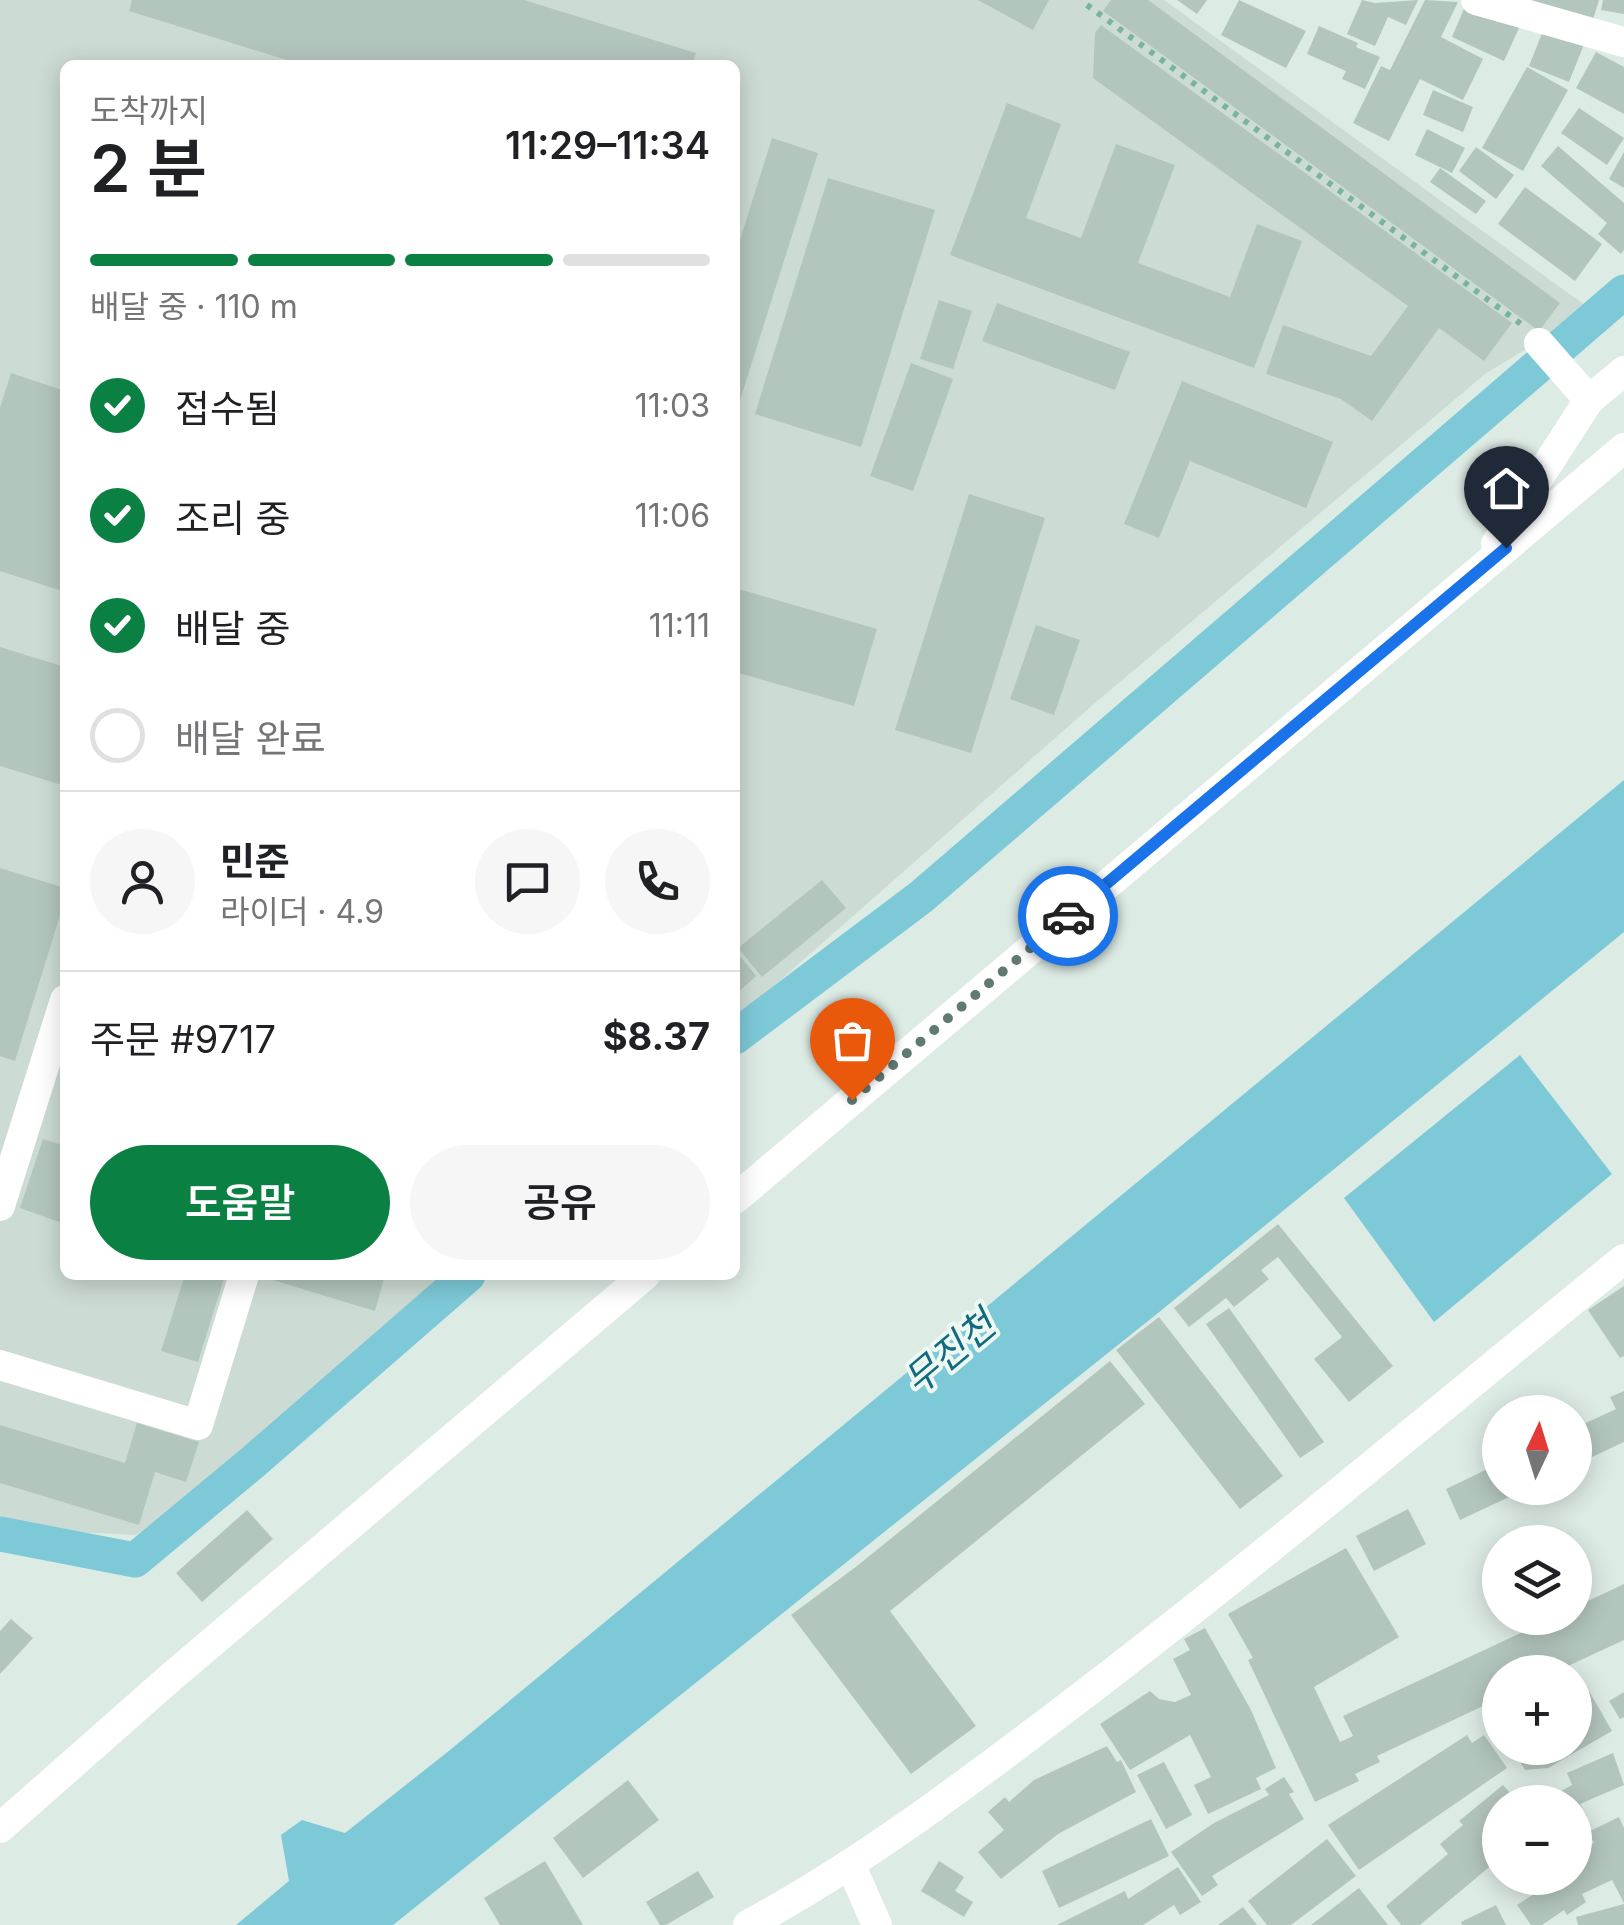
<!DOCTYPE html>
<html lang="ko">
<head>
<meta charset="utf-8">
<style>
  :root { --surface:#fff; --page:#f6f6f6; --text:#202124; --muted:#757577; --line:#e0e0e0; --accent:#0b8043 }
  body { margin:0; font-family:Inter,"Noto Sans KR",sans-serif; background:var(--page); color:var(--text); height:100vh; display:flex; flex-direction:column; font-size:38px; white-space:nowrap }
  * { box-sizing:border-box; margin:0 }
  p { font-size:32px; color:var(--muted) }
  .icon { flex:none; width:55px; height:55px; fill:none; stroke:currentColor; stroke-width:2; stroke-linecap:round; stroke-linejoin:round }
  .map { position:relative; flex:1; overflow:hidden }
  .details { position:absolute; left:60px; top:60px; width:680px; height:1220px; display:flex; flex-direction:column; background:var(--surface); border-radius:15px; box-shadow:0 5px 25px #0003 }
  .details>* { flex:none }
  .needle { width:65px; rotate:4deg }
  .fabs { position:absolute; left:1482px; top:1395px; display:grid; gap:20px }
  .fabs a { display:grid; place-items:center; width:110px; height:110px; border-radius:50%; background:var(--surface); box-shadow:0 5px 25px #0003; font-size:50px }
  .pin { position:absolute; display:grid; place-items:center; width:85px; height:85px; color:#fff; margin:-102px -42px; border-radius:50% 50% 50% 0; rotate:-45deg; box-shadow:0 0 10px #0007 }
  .pin .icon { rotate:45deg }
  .courier { position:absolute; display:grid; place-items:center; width:100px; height:100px; margin:-50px; border:8px solid #1a73e8; border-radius:50%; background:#fff; color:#222; box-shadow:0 2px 12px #0007 }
  .headline em { font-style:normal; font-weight:600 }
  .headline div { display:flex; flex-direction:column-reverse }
  .headline { display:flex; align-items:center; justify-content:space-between; height:170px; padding:0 30px }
  h1 { font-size:65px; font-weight:600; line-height:75px }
  .bar { display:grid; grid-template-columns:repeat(4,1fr); gap:15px 10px; align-content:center; height:120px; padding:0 30px }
  .bar i { height:12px; border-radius:8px; background:var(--line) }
  .bar .active { background:var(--accent) }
  .bar p { grid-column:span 4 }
  .line { display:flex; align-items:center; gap:25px; padding:0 30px; border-top:2px solid var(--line) }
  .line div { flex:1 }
  .round { display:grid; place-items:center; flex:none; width:105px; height:105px; border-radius:52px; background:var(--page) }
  ol { padding:0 30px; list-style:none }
  li { display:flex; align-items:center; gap:30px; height:110px }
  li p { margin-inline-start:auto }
  li .icon { padding:10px; border-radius:50%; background:var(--accent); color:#fff; stroke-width:4 }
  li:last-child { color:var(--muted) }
  li i { width:55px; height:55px; border:5px solid var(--line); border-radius:50% }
  .cta { display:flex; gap:20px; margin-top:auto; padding:20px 30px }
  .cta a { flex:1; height:115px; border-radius:60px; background:var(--accent); color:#fff; font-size:40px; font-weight:600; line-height:115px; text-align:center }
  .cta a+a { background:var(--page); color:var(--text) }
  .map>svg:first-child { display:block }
  .built { fill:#ccdbd4 }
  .water { fill:#7ec9d8 }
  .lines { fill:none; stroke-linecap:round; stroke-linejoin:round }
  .canal { stroke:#7ec9d8; stroke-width:35 }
  .building { fill:#b3c6be }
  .path { stroke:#7ab3a2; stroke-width:6; stroke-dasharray:5 8; stroke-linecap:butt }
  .minor { stroke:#fff; stroke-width:30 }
  .done { stroke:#607a73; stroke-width:10; stroke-dasharray:0 18 }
  .route { stroke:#1a73e8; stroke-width:12 }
  .labels { text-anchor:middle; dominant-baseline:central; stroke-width:8; stroke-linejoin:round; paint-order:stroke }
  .water-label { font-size:38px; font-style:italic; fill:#116b7f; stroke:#eef8f3 }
</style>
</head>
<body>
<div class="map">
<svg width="1624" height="1925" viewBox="0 0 1624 1925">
  <rect width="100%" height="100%" fill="#ddebe5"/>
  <polygon class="built" points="0,0 1164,0 1586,306 1562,327 1485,374 1095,703 735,1020 735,65 65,65 65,1275 443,1275 187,1500 136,1535 75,1532 0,1517"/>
  <g class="water">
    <polygon points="1624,780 1624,932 1158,1313 393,1925 236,1925 289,1881 281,1835 302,1820 345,1833 450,1750"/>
    <polygon points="1520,1055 1612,1174 1434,1322 1344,1198"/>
  </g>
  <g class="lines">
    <g class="canal">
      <polyline points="735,1037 921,897 1624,292"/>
      <polyline points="0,1534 135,1560 253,1462 468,1275"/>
    </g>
  </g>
  <g class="building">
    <polygon points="132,0 524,0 696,53 692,65 303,65 129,11"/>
    <polygon points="978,0 1049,0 1033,30"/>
    <polygon points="1111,0 1148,0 1560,303 1539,331 1103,11"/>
    <polygon points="1177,0 1207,0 1197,14"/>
    <polygon points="1239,0 1306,31 1286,68 1221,35"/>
    <polygon points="1362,0 1375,3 1418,0 1406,25 1388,17 1375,46 1347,34"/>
    <polygon points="1425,0 1458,2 1441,37 1483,59 1463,100 1420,79 1389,141 1353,123 1381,66 1390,70"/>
    <polygon points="1529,0 1599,0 1592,23"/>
    <polygon points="1603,0 1624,0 1624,14 1601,10"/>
    <polygon points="1466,4 1519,28 1504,61 1452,37"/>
    <polygon points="1101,25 1512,323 1484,361 1439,328 1372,421 1341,399 1266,374 1283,325 1371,356 1408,306 1093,78 1095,33"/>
    <polygon points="1319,26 1358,43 1356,47 1380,57 1365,89 1342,79 1346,71 1307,54"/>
    <polygon points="1545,26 1585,42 1569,82 1529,66"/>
    <polygon points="1596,52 1624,67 1624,114 1576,88"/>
    <polygon points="1527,67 1568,90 1523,171 1482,148"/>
    <polygon points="1433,90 1473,107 1463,132 1423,115"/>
    <polygon points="1007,103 1061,124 1026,218 1081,238 1116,144 1175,165 1138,263 1230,297 1257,224 1302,241 1254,368 950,255"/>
    <polygon points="1579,108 1624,138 1607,165 1561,133"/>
    <polygon points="1427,129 1465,148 1452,173 1415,155"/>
    <polygon points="772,138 818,153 736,413 735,256"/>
    <polygon points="1558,146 1624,203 1624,250 1621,254 1598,234 1607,223 1541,166"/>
    <polygon points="1476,147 1514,175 1496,199 1459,171"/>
    <polygon points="1624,152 1624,188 1609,179"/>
    <polygon points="1440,168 1486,201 1476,214 1430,182"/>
    <polygon points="828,178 935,210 861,447 755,414"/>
    <polygon points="1525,187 1602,244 1575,281 1498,224"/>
    <polygon points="939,300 972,311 953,369 920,359"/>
    <polygon points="997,303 1130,352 1115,390 982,341"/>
    <polygon points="911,363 953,379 913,491 870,476"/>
    <polygon points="11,373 65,391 65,592 0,571 0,408"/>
    <polygon points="1182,381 1333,442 1306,508 1190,461 1159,538 1124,524"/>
    <polygon points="969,494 1045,518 971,753 895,730"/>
    <polygon points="735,588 877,629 854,706 735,672"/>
    <polygon points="1036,625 1080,640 1054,715 1010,699"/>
    <polygon points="0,647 65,667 65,786 0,766"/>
    <polygon points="0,868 65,888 65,899 15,1061 0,1056"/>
    <polygon points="822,880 846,908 762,977 738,948"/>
    <polygon points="735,950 756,976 735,995"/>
    <polygon points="43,1139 65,1146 65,1224 20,1208"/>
    <polygon points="1278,1224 1393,1366 1349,1402 1314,1359 1342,1337 1278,1257 1261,1270 1269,1279 1234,1307 1226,1298 1189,1327 1174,1308"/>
    <polygon points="185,1275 225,1275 198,1362 161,1351"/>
    <polygon points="256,1275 385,1275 375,1311"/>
    <polygon points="1624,1286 1624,1356 1620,1358 1588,1310"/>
    <polygon points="1229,1308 1324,1442 1300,1458 1206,1324"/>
    <polygon points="1159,1317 1283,1476 1240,1509 1116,1350"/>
    <polygon points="1110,1361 1145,1404 890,1611 976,1726 911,1774 791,1615 857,1566"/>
    <polygon points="1624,1391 1624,1442 1575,1465 1575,1428 1616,1409 1610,1397"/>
    <polygon points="137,1423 199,1442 186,1482 155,1472 139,1525 0,1483 0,1425 125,1463"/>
    <polygon points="1500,1463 1500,1488 1528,1488 1460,1520 1446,1489"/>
    <polygon points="1408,1509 1426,1544 1374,1571 1356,1536"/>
    <polygon points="247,1510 273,1539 202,1602 176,1573"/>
    <polygon points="1346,1548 1399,1637 1314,1687 1340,1742 1353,1736 1343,1716 1553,1618 1575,1618 1575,1607 1624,1584 1624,1640 1555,1672 1500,1672 1500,1698 1377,1756 1380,1762 1355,1774 1359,1781 1315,1802 1248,1660 1253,1658 1228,1614"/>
    <polygon points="11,1619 33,1638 0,1674 0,1631"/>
    <polygon points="1205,1628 1251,1710 1276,1768 1256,1778 1261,1789 1208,1814 1194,1785 1211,1777 1190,1735 1130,1770 1100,1724 1150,1691 1159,1699 1175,1702 1191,1695 1173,1659 1190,1650 1184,1639"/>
    <polygon points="1589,1691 1612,1731 1548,1768 1525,1770 1512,1748 1575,1748 1575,1699"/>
    <polygon points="1624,1692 1624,1717 1620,1719 1609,1701"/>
    <polygon points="1467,1735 1472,1743 1484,1735 1507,1768 1359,1870 1328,1825"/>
    <polygon points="1107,1746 1117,1762 1121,1760 1136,1792 1058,1834 1001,1879 978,1852 1004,1830 988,1812 1005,1797 1009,1802 1034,1780"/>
    <polygon points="1613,1753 1624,1785 1580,1804 1587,1816 1575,1823 1575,1802 1542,1802 1572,1785 1567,1773"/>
    <polygon points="1164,1762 1192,1815 1166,1829 1137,1775"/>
    <polygon points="1284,1777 1294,1792 1289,1794 1304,1819 1212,1876 1218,1885 1202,1896 1171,1852 1214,1823 1269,1795 1265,1789"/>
    <polygon points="628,1780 659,1820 583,1878 553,1838"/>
    <polygon points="1503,1785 1518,1802 1500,1802 1500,1858 1420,1925 1401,1925 1386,1906 1448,1854 1440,1844 1463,1825 1459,1821"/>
    <polygon points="1619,1817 1624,1828 1624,1903 1612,1880 1582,1894 1586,1902 1567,1915 1564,1910 1542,1925 1531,1925 1517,1905 1537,1892 1530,1881 1535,1878 1575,1878 1575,1852 1594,1843 1588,1832"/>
    <polygon points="1151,1819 1169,1856 1059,1908 1042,1871"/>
    <polygon points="1327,1839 1356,1876 1291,1925 1267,1925 1248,1901"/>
    <polygon points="545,1861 583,1925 500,1925 484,1898"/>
    <polygon points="939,1861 964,1877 955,1891 973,1902 964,1917 921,1891"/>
    <polygon points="1178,1867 1201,1902 1180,1915 1174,1905 1143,1925 1057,1925 1125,1891 1128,1899"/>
    <polygon points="698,1871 714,1897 666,1925 660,1925 646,1902"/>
    <polygon points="1359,1888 1388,1925 1311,1925"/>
    <polygon points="1624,1904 1624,1925 1578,1925 1576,1917"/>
    <polygon points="1496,1905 1506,1925 1462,1925 1461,1922"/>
    <polygon points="1243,1907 1257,1925 1218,1925"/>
  </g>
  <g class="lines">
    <polyline class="path" points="1087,5 1521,324"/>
    <g class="minor">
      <polyline points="1476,0 1624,42"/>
      <polyline points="1539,343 1589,400"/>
      <polyline points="1496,544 1589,400 1624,371"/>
      <polyline points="735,1199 1624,448"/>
      <polyline points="0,1206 65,1000"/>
      <polyline points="0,1365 198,1425 244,1275"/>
      <polyline points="0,1828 170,1678 645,1275"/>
      <polyline points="851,1866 877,1925"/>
      <path d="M748 1925C872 1857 974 1778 1086 1693 1269 1553 1445 1404 1624 1259"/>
    </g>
  </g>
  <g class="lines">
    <polyline class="done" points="852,1100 1068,916"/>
    <polyline class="route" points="1068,916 1506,548"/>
  </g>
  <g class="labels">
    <g class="water-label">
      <text transform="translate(949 1352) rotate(-40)">무진천</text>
    </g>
  </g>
</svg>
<div class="fabs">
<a><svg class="needle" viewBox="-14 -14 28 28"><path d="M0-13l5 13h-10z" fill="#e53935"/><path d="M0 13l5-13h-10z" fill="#757577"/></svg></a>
<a><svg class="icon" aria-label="layers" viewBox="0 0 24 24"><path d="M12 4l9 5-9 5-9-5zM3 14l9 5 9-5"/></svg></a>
<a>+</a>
<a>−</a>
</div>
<div class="pin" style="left:852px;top:1100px;background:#ea580c"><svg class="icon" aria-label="bag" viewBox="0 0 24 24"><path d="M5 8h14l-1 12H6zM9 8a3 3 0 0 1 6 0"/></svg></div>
<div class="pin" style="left:1506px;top:548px;background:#1f2937"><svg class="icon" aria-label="home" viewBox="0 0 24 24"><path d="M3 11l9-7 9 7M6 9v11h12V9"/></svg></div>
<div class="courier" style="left:1068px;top:916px"><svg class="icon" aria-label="car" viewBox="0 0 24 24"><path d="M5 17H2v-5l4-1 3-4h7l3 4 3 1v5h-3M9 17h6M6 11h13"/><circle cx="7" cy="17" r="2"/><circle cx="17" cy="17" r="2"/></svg></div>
<section class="details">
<div class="headline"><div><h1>2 분</h1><p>도착까지</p></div><em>11:29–11:34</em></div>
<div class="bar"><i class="active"></i><i class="active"></i><i class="active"></i><i></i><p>배달 중 · 110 m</p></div>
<ol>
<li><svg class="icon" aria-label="check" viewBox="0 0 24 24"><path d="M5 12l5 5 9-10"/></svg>접수됨<p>11:03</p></li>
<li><svg class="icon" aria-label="check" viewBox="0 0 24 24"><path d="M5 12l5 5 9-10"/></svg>조리 중<p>11:06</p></li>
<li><svg class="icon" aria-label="check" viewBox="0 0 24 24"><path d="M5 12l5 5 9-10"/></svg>배달 중<p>11:11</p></li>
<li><i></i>배달 완료</li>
</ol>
<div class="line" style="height:180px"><a class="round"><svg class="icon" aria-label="person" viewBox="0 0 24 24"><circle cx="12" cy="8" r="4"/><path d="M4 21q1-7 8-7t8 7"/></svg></a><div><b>민준</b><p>라이더 · 4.9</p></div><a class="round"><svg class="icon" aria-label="chat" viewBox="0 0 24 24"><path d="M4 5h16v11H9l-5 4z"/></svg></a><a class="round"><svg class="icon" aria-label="phone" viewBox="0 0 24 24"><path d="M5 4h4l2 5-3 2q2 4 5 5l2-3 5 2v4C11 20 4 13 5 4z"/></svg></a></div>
<div class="line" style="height:130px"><div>주문 #9717</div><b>$8.37</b></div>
<div class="cta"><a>도움말</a><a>공유</a></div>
</section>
</div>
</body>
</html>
